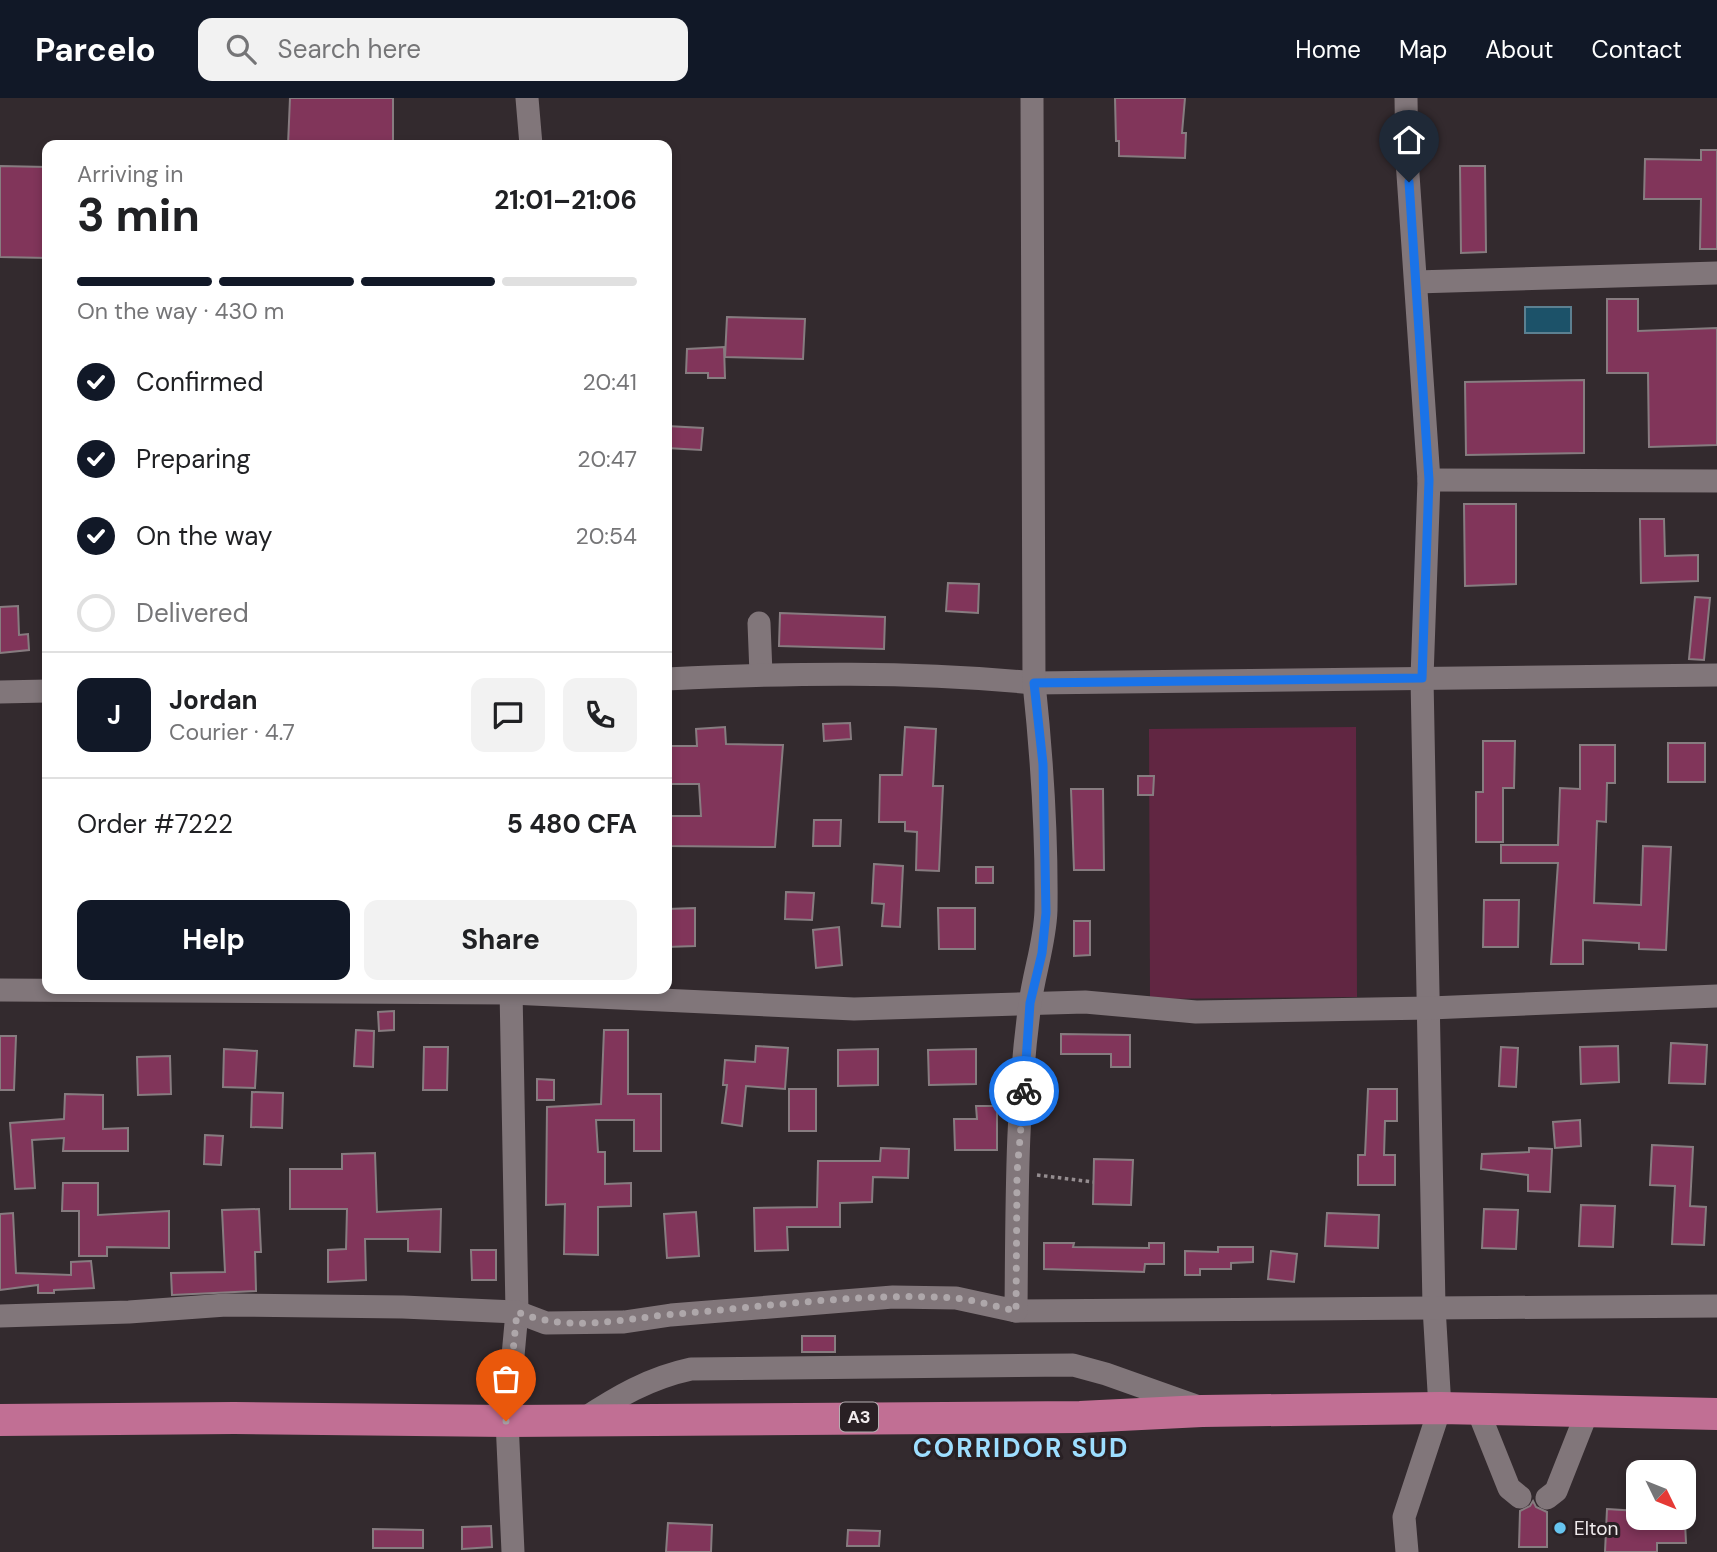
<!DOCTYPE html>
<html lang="en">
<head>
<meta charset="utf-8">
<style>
  :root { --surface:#fff; --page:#f2f2f2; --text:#202124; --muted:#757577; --line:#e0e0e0; --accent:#111827 }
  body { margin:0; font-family:"DM Sans",sans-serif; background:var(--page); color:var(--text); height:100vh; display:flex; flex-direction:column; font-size:26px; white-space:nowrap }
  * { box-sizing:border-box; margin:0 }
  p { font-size:23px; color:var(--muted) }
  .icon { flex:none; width:38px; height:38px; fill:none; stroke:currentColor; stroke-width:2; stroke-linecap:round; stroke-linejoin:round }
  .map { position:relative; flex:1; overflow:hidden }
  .drawer { position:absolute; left:42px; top:42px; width:630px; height:854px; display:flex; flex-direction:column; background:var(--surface); border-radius:14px; box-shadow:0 4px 10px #0003 }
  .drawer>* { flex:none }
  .needle { width:46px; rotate:133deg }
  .fabs { position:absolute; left:1626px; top:1362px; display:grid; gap:14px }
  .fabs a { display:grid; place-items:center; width:70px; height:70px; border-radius:14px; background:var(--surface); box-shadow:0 4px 10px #0003; font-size:35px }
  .pin { position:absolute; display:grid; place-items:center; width:60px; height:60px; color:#fff; margin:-72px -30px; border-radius:50% 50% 50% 0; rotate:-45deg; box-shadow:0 0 7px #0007 }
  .pin .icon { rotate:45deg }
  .courier { position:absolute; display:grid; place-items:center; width:70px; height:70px; margin:-35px; border:5px solid #1a73e8; border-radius:50%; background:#fff; color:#222; box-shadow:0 2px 9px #0007 }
  .head em { font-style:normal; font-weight:700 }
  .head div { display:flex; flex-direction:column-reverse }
  .head { display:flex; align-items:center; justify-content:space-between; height:119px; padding:0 35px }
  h1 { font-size:46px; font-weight:700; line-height:52px }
  .bar { display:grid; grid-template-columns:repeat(4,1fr); gap:10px 7px; align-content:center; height:84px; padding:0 35px }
  .bar i { height:9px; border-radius:5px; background:var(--line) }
  .bar .current { background:var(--accent) }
  .bar p { grid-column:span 4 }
  .line { display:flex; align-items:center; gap:18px; padding:0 35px; border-top:2px solid var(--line) }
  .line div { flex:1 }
  .round { display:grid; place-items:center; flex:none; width:74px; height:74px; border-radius:14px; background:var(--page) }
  ol { padding:0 35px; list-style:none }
  li { display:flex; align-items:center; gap:21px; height:77px }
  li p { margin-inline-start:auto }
  li .icon { padding:7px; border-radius:50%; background:var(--accent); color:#fff; stroke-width:4 }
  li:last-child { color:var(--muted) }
  li i { width:38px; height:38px; border:4px solid var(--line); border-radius:50% }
  .cta { display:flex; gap:14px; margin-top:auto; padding:14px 35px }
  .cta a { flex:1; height:80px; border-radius:14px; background:var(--accent); color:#fff; font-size:28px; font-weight:700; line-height:80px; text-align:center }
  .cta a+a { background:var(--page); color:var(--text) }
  header { display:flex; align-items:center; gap:42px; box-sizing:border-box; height:98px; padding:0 35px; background:var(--accent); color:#fff }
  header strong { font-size:33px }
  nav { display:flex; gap:38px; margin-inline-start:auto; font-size:24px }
  .search { width:490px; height:63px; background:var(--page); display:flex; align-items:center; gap:18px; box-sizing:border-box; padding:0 24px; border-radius:14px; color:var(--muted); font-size:26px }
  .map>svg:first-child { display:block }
  .green { fill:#612642 }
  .water { fill:#1c5269; stroke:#5c8091; stroke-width:2 }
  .building { fill:#81355a; stroke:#877c80; stroke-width:2 }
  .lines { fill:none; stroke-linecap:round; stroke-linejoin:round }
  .path { stroke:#958d90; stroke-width:3.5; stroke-dasharray:3.5 3.5; stroke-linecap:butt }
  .minor { stroke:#81767a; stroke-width:23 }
  .highway { stroke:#c16f94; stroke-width:32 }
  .done { stroke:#aea7aa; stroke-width:7; stroke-dasharray:0 12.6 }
  .route { stroke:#1a73e8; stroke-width:9 }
  .poi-dot { fill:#67c4ef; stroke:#292024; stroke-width:2.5 }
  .labels { text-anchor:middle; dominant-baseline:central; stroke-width:6; stroke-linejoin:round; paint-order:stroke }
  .shield { fill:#292024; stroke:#b5aeb1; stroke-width:2 }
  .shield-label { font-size:18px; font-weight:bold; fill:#f1ebed }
  .poi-label { font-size:19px; fill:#f1ebed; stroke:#292024; text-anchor:start }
  .district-label { font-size:26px; font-weight:bold; letter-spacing:2px; fill:#9ddeff; stroke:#292024 }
</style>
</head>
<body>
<header>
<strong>Parcelo</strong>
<div class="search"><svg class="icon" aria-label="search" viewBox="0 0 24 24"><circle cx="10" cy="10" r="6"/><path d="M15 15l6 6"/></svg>Search here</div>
<nav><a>Home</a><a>Map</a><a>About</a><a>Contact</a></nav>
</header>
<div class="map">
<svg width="1717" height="1454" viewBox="0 0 1717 1454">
  <rect width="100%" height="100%" fill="#332a2e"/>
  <polygon class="green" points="1356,629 1357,899 1150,901 1149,631"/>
  <rect class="water" x="1525" y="209" width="46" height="26"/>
  <g class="building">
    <polygon points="290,0 393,0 393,46 288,47"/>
    <polygon points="1115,0 1185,0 1182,35 1186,35 1185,60 1119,58 1119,43 1116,43"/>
    <polygon points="1701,52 1717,52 1717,151 1700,151 1701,101 1644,101 1645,61 1701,62"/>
    <polygon points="0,68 47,69 47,160 0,159"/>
    <polygon points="1460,68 1485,68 1486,154 1461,155"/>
    <polygon points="1607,201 1638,201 1638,233 1717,230 1717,347 1649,349 1648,275 1607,275"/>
    <polygon points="727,219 805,221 803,261 725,259"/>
    <polygon points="724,249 725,280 708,280 708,275 686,275 687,251"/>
    <polygon points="1584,282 1584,355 1466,357 1465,284"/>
    <polygon points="667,328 703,330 701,352 667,350"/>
    <polygon points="1464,406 1516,406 1516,486 1465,488"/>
    <polygon points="1640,421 1664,421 1665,458 1698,457 1698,483 1641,485"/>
    <polygon points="948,485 979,486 978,515 946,513"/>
    <polygon points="1695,499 1710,500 1704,562 1689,561"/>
    <polygon points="18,508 19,537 28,536 29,552 0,555 0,509"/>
    <polygon points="780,515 885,519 884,551 779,548"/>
    <polygon points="850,625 851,641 824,643 823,626"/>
    <polygon points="725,629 726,646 783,647 775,749 667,748 667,718 701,718 699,686 667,686 667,648 697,648 696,631"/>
    <polygon points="905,629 936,631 933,688 943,688 939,773 916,772 917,734 905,733 905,724 879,724 880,677 902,677"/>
    <polygon points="1483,643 1515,643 1514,690 1503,690 1503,744 1476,744 1476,694 1483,694"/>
    <rect x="1668" y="645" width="37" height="39"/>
    <polygon points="1580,647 1615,647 1615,685 1607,685 1606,724 1597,723 1594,805 1641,807 1643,748 1671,749 1666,852 1639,851 1639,845 1583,842 1583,866 1551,866 1558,765 1501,765 1501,747 1558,747 1560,690 1580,691"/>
    <polygon points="1138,678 1154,678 1153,697 1138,697"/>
    <polygon points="1071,691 1103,691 1104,772 1074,772"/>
    <polygon points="814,722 841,722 840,748 813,748"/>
    <polygon points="874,766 903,768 900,829 882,828 884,806 872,805"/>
    <rect x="976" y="769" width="17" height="16"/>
    <polygon points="786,794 814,795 812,822 785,821"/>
    <polygon points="1484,802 1519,802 1518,849 1483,849"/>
    <polygon points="695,810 695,848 667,849 667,811"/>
    <polygon points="938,810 975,810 975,851 939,851"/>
    <polygon points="1074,823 1090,823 1090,857 1074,858"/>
    <polygon points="839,829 842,867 816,870 813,832"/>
    <polygon points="394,913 394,932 379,933 378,914"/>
    <polygon points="356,932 374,933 373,969 354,968"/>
    <polygon points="604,932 628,932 628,996 661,996 661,1053 634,1053 634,1022 596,1022 598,1054 605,1054 605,1086 631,1085 631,1108 598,1109 598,1157 564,1156 565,1106 546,1107 547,1009 601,1006"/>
    <polygon points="1061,936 1130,937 1130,969 1111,969 1111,956 1061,956"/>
    <polygon points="0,938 16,938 14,992 0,992"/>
    <polygon points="1671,945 1707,947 1705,986 1669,985"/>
    <polygon points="756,948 788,950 785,991 746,988 742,1028 722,1025 727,987 723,987 725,962 755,964"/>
    <polygon points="1618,948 1619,984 1581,986 1580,949"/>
    <polygon points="424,949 448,949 447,992 423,992"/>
    <polygon points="1501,949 1518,950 1516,989 1499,988"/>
    <polygon points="224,951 257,953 255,990 223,989"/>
    <polygon points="878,951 878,987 838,988 838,952"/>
    <polygon points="976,951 976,986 929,987 928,952"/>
    <polygon points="170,958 171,996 138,997 137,959"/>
    <polygon points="537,981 554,982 554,1002 537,1002"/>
    <rect x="789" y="991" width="27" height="42"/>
    <polygon points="1368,991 1397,991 1397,1023 1385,1023 1384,1057 1395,1057 1395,1087 1358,1087 1358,1057 1365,1057"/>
    <polygon points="252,994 283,995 282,1030 251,1029"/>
    <polygon points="65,996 103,997 103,1031 128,1030 128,1053 63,1053 64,1040 32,1042 35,1090 15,1091 10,1025 64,1021"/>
    <polygon points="976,1008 997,1008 997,1052 955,1052 954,1021 977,1021"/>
    <polygon points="1580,1022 1581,1048 1555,1050 1553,1024"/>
    <polygon points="205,1037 223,1038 221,1067 204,1066"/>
    <polygon points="1652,1047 1693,1049 1690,1108 1706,1109 1704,1147 1672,1146 1675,1088 1650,1087"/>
    <polygon points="881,1050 909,1051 908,1080 873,1079 872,1104 840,1105 840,1129 787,1129 788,1152 755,1153 754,1110 817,1109 818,1063 880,1063"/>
    <polygon points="1529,1050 1552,1051 1550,1094 1528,1093 1528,1077 1481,1071 1482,1056 1529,1054"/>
    <polygon points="375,1055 377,1114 441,1111 440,1154 408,1153 408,1141 365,1141 366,1182 328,1184 328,1152 346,1151 347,1111 290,1111 290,1071 342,1071 342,1056"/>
    <polygon points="1094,1061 1133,1062 1131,1107 1093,1106"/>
    <polygon points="63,1085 98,1085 98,1117 169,1113 169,1150 107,1149 107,1158 79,1158 79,1113 62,1113"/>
    <polygon points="1581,1107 1615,1108 1613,1149 1579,1148"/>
    <polygon points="259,1111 261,1154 255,1154 256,1193 172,1197 171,1175 225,1174 222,1112"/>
    <polygon points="1484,1111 1518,1112 1516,1151 1482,1150"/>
    <polygon points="696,1114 699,1158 667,1160 664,1116"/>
    <polygon points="13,1115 16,1175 71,1177 71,1164 91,1163 94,1190 54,1192 54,1195 38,1195 38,1187 0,1192 0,1116"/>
    <polygon points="1327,1115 1379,1117 1378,1150 1325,1148"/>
    <polygon points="1044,1145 1074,1145 1073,1149 1149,1150 1149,1145 1164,1145 1164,1166 1145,1166 1144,1174 1044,1171"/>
    <polygon points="1218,1149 1253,1149 1253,1164 1231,1165 1231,1171 1200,1171 1200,1177 1185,1177 1185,1153 1218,1154"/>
    <polygon points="471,1152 496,1152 496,1182 472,1182"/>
    <polygon points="1271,1153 1297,1156 1294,1184 1268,1181"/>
    <rect x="802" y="1238" width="33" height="16"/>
    <polygon points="1533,1403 1536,1409 1547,1414 1547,1449 1519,1449 1520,1413 1530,1408"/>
    <polygon points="1607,1411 1638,1413 1642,1424 1685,1424 1686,1445 1657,1445 1657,1454 1605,1454"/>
    <polygon points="668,1425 712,1427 711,1454 666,1454"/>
    <polygon points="491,1428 492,1449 462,1451 462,1429"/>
    <polygon points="373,1431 423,1432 423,1450 373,1450"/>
    <polygon points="848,1432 880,1433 879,1448 847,1448"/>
  </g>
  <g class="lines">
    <polyline class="path" points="1037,1077 1093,1084"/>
    <g class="minor">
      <polyline points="527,0 531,47"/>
      <polyline points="1406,0 1407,62 1429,382 1422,580 1434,1209 1440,1310 1404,1419 1407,1454"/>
      <polyline points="1416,184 1717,175"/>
      <polyline points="1429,382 1717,383"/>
      <polyline points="759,525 761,576"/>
      <path d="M667 581C789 575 912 573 1034 585L1717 577"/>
      <polyline points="0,594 47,593"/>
      <polyline points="511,891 517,1214 507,1323 513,1454"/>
      <polyline points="0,892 511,895 854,911 1085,904 1196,914 1430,910 1717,898"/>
      <polyline points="1016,1213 1717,1208"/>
      <path d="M0 1218 129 1214 226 1207 403 1209 517 1214 546 1225 624 1224 671 1217 893 1199 956 1200 1016 1213C1017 1111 1016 1007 1030 906 1034 874 1045 845 1046 812 1047 736 1042 661 1034 585L1032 0"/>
      <polyline points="1477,1310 1509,1390 1520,1399"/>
      <path d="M582 1322C617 1299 649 1280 691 1271L1073 1267 1106 1276 1199 1309"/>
      <polyline points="1547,1400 1556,1393 1588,1312"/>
    </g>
    <polyline class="highway" points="0,1322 234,1320 507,1323 1080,1319 1202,1313 1440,1310 1717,1316"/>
  </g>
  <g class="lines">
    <path class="done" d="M506 1323 517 1214C572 1235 619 1221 675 1216 764 1209 865 1194 953 1200 974 1201 996 1209 1016 1213L1017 1075 1024 993"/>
    <polyline class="route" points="1024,993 1030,905 1042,855 1046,815 1043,666 1034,585 1422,580 1429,382 1409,84"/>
  </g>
  <circle class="poi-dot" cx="1560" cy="1430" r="7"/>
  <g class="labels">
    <rect class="shield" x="840" y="1304.5" width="38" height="29" rx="5"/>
    <g class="shield-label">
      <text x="859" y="1319">A3</text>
    </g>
    <g class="poi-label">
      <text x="1574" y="1430">Elton</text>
    </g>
    <g class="district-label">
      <text x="1021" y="1350">CORRIDOR SUD</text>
    </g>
  </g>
</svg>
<div class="fabs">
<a><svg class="needle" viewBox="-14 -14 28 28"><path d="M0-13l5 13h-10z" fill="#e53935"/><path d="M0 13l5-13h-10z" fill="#757577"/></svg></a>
</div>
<div class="pin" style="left:506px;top:1323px;background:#ea580c"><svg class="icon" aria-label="bag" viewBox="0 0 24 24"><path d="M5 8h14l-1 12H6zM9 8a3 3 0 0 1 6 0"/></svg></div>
<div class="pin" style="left:1409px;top:84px;background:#1f2937"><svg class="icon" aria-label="home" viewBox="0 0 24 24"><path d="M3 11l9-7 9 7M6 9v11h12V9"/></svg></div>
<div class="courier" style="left:1024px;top:993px"><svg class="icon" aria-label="bike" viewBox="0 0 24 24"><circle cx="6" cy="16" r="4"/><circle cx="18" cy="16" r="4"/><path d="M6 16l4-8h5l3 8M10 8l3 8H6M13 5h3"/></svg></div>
<section class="drawer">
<div class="head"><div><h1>3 min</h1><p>Arriving in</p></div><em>21:01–21:06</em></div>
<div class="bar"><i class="current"></i><i class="current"></i><i class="current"></i><i></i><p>On the way · 430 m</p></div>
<ol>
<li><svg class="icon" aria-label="check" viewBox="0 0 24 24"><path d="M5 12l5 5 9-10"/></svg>Confirmed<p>20:41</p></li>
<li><svg class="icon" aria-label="check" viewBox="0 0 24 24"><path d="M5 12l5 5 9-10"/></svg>Preparing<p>20:47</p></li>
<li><svg class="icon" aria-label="check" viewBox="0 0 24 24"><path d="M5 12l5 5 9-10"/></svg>On the way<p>20:54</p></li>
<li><i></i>Delivered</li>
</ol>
<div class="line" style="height:126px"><b class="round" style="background:var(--accent);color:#fff">J</b><div><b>Jordan</b><p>Courier · 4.7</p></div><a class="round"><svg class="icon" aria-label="chat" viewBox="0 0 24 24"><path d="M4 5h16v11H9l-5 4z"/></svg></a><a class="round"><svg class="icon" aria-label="phone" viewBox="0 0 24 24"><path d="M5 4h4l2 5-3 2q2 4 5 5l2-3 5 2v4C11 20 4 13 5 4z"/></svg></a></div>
<div class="line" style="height:91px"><div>Order #7222</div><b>5 480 CFA</b></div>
<div class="cta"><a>Help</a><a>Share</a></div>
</section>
</div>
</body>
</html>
